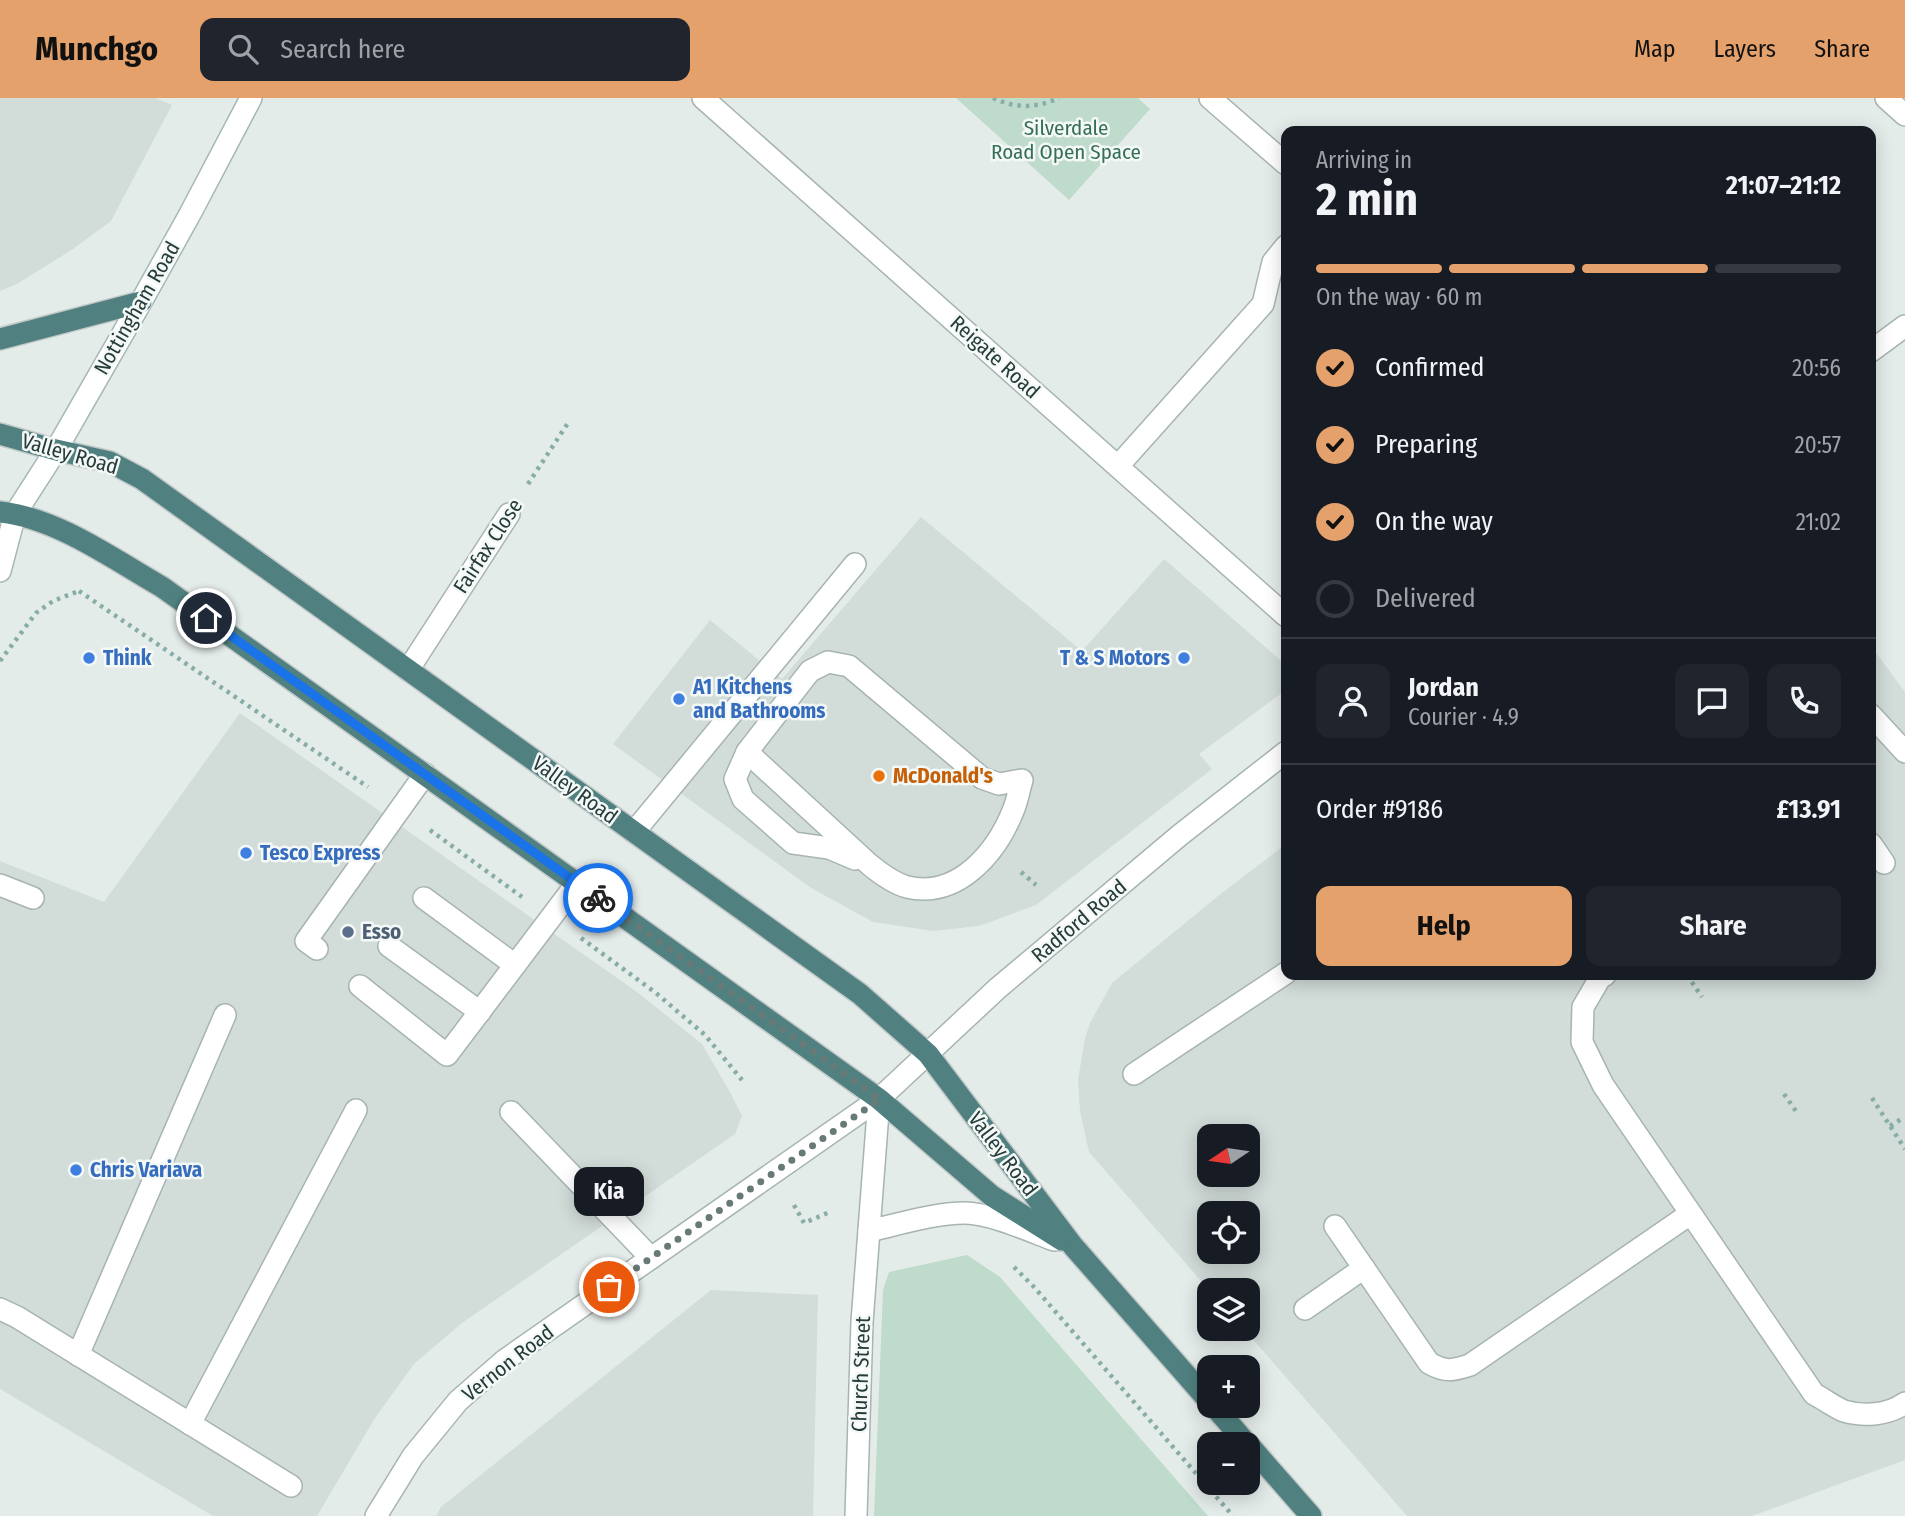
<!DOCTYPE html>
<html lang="en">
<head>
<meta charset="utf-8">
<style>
  :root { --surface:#171b24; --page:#20242c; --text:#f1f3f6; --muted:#9ea1a6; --line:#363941; --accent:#e4a16b }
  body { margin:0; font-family:"Fira Sans Condensed",sans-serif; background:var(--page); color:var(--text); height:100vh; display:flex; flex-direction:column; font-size:26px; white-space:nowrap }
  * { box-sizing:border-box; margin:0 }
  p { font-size:23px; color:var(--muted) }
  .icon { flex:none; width:38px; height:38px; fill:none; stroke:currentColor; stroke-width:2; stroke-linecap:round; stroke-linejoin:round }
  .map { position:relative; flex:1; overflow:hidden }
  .details { position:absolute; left:1281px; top:28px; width:595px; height:854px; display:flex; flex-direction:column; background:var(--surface); border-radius:14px; box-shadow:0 4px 18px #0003 }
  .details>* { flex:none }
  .needle { width:46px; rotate:257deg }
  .fabs { position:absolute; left:1197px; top:1026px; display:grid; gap:14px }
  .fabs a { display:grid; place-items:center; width:63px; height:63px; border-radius:14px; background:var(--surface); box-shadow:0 4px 18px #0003; font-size:35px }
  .pin { position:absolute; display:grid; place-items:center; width:60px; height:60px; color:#fff; margin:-30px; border:4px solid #fff; border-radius:50%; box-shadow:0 2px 7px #0007 }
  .courier { position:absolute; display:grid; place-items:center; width:70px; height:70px; margin:-35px; border:5px solid #1a73e8; border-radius:50%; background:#fff; color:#222; box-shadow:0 2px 9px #0007 }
  .bubble { position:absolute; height:49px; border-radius:14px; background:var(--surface); box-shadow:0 4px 18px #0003; font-size:23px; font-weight:700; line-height:49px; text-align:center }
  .headline em { font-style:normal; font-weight:700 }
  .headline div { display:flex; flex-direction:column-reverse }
  .headline { display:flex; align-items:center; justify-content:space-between; height:119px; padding:0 35px }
  h1 { font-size:46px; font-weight:700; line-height:52px }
  .bar { display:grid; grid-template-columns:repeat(4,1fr); gap:10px 7px; align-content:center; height:84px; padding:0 35px }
  .bar i { height:9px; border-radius:5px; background:var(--line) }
  .bar .selected { background:var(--accent) }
  .bar p { grid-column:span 4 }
  .line { display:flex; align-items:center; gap:18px; padding:0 35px; border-top:2px solid var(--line) }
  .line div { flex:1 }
  .round { display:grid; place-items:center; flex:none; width:74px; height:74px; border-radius:14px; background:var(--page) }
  ol { padding:0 35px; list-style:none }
  li { display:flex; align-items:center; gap:21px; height:77px }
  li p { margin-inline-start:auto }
  li .icon { padding:7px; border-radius:50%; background:var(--accent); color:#111; stroke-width:4 }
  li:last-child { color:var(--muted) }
  li i { width:38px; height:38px; border:4px solid var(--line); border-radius:50% }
  .primary-button { display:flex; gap:14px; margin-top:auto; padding:14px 35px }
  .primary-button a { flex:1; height:80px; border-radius:14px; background:var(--accent); color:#111; font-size:28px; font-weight:700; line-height:80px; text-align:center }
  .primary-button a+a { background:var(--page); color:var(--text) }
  header { display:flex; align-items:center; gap:42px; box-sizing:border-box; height:98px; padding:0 35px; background:var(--accent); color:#111 }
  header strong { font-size:33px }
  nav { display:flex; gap:38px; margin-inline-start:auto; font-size:24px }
  .search { width:490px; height:63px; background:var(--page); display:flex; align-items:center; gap:18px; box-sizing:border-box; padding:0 24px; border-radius:14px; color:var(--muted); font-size:26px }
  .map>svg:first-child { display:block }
  .built { fill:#d2dcd9; fill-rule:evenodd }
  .green { fill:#bfdbcc }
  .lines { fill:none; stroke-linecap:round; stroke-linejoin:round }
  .service-casing { stroke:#a7b4b2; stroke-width:24 }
  .minor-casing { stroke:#a7b4b2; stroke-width:24 }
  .tertiary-casing { stroke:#a7b4b2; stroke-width:24 }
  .secondary-casing { stroke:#a4b7b4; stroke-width:24 }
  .trunk-casing { stroke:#c2c8c8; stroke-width:24 }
  .path { stroke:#88aca8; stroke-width:4.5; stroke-dasharray:3.5 5; stroke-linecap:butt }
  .service { stroke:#fff; stroke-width:21 }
  .minor { stroke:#fff; stroke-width:21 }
  .tertiary { stroke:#fff; stroke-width:21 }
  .secondary { stroke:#fff; stroke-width:21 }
  .trunk { stroke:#508180; stroke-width:21 }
  .done { stroke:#687a78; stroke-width:7; stroke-dasharray:0 12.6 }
  .route { stroke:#1a73e8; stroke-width:9 }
  .shop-dot { fill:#3f7fe0; stroke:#f4f9f7; stroke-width:2.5 }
  .food-dot { fill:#e8710a; stroke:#f4f9f7; stroke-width:2.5 }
  .service-dot { fill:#5c6f8a; stroke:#f4f9f7; stroke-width:2.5 }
  .labels { text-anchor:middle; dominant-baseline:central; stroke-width:5; stroke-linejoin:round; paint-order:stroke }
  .park-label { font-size:21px; fill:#346f56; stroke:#f4f9f7 }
  .street-label { font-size:21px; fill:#253c3a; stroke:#f4f9f7 }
  .shop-label { font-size:21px; font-weight:bold; fill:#366cbe; stroke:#f4f9f7; text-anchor:start }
  .food-label { font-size:21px; font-weight:bold; fill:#c56008; stroke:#f4f9f7; text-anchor:start }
  .service-label { font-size:21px; font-weight:bold; fill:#4e5e75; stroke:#f4f9f7; text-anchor:start }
</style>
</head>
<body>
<header>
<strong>Munchgo</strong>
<div class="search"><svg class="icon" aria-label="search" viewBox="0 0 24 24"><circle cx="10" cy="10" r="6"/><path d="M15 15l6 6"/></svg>Search here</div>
<nav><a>Map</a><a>Layers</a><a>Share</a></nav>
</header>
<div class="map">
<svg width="1905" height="1418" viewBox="0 0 1905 1418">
  <rect width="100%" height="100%" fill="#e4ecea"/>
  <g class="built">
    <polygon points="0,0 155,0 172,7 111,123 73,151 17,186 0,193"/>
    <polygon points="921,419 1082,553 1164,461 1286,567 1286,592 1199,656 1212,671 1036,807 979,828 933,833 873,824 811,790 613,646 710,522 782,581"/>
    <path d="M1871 548 1905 594V1362L1752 1418H1407L1243 1230H1248V1192H1209L1089 1054 1080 1013 1078 982 1085 940 1090 925 1112 885 1218 798 1286 746V877H1871ZM1209 1038H1248V1076H1209ZM1209 1115H1248V1153H1209Z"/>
    <polygon points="240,615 637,894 702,946 731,996 742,1018 735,1036 462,1225 414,1266 375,1320 317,1418 213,1418 0,1291 0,763 104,804"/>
    <polygon points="711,1192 818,1197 813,1418 436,1418 441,1409"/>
  </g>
  <g class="green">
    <polygon points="956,0 1138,0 1150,11 1069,102"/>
    <polygon points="967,1157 1000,1179 1208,1418 874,1418 883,1192 889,1174"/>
  </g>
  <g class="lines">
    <defs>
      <g id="service">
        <polyline points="1886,0 1905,17"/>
        <polyline points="1118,368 1263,206 1273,164 1286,148"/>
        <path d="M828 564 849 568 982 680 999 686 1022 682C1019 692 1017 704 1013 713 996 755 958 801 907 789 893 785 881 776 870 767L747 654 810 573Z"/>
        <polyline points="1871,617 1905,654"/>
        <polyline points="747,654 735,681 743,701 793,745 829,750 855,761"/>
        <polyline points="634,734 855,466"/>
        <polyline points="1871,746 1884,765"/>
        <polyline points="0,787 33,800"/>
        <polyline points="424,800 515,867"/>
        <polyline points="389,848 480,914"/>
        <polyline points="317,851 306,843 425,676"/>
        <path d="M1605 877 1600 880 1583 909 1582 944 1603 987 1814 1296C1824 1301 1834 1309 1844 1313 1864 1319 1888 1317 1905 1305"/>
        <polyline points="360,888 447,957 577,785"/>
        <polyline points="1134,976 1286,875"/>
        <polyline points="511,1014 651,1160"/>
        <path d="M1335 1128 1429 1265C1445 1274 1452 1273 1470 1267L1690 1116"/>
        <polyline points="0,1211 17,1219 291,1388"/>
        <polyline points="1305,1211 1364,1170"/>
        <polyline points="78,1257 225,917"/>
        <polyline points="190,1326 356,1012"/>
      </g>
      <g id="minor">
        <polyline points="703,0 1286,518"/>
        <polyline points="1210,0 1286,66"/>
        <polyline points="408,572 509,416"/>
      </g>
      <g id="tertiary">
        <polyline points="1871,253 1905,228"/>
        <path d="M869 1133C899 1126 935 1115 965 1115 990 1115 1030 1133 1054 1142"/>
        <polyline points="376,1418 413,1358 458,1303 505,1262 879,1001 998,890 1180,737 1286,654"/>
        <polyline points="856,1418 862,1224 879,1001"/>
      </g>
      <polyline id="secondary" points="0,473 15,416 56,352 141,204 190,116 251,0"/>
      <g id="trunk">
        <polyline points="0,241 141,204"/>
        <polyline points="0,336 56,352 110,364 142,381 860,896 928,956 1073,1148 1209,1303"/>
        <path d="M0 414C57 420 113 461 162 489L879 1001 992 1098 1062 1142"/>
        <polyline points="1213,1307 1247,1346"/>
        <polyline points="1248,1346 1311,1418"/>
      </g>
    </defs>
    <use href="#service" class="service-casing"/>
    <use href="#minor" class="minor-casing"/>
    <use href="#tertiary" class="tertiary-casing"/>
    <use href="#secondary" class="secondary-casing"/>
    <use href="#trunk" class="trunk-casing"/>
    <g class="path">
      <path d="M993 0C1017 11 1036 10 1059 0"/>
      <polyline points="528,386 568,325"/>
      <polyline points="79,493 368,689"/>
      <polyline points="0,563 36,515 53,503 79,493 80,492"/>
      <polyline points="430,732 522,799"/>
      <polyline points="1021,774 1036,787"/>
      <polyline points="581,840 656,895 705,937 742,982"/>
      <polyline points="1687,877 1702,899"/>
      <polyline points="1784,996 1798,1016"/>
      <polyline points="1872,1000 1905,1051"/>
      <polyline points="1890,1028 1903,1020"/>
      <polyline points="794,1107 804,1125 832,1113"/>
      <polyline points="1014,1169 1034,1189 1233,1418"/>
    </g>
    <use href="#service" class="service"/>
    <use href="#minor" class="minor"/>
    <use href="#tertiary" class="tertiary"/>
    <use href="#secondary" class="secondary"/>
    <use href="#trunk" class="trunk"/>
  </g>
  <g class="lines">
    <polyline class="done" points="598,800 880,1001 609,1189"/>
    <polyline class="route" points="206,520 598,800"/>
  </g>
  <g class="shop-dot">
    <circle cx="89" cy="560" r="7"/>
    <circle cx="1184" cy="560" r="7"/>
    <circle cx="679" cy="601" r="7"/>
    <circle cx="246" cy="755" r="7"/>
    <circle cx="76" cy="1072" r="7"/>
  </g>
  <circle class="food-dot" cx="879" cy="678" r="7"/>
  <circle class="service-dot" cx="348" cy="834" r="7"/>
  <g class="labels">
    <g class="park-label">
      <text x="1066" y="30">Silverdale<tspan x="1066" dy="24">Road Open Space</tspan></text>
    </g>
    <g class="street-label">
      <text transform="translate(137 210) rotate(-60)">Nottingham Road</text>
      <text transform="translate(995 259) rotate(42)">Reigate Road</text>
      <text transform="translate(70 356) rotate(16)">Valley Road</text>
      <text transform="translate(488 448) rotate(-57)">Fairfax Close</text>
      <text transform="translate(575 692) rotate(36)">Valley Road</text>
      <text transform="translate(1079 823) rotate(-40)">Radford Road</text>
      <text transform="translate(1003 1056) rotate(53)">Valley Road</text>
      <text transform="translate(508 1265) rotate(-38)">Vernon Road</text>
      <text transform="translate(861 1276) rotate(-88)">Church Street</text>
    </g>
    <g class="shop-label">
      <text x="103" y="560">Think</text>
      <text x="1170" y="560" text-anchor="end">T &amp; S Motors</text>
      <text x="693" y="589">A1 Kitchens<tspan x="693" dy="24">and Bathrooms</tspan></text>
      <text x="260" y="755">Tesco Express</text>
      <text x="90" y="1072">Chris Variava</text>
    </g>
    <g class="food-label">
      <text x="893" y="678">McDonald's</text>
    </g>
    <g class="service-label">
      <text x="362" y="834">Esso</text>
    </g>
  </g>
</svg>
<div class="fabs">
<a><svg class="needle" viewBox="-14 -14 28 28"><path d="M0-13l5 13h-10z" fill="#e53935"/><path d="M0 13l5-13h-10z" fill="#9ea1a6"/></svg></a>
<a><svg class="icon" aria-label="locate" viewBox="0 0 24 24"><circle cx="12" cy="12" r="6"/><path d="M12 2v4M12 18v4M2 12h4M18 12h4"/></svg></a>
<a><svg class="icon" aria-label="layers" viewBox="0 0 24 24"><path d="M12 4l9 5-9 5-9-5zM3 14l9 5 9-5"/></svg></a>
<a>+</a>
<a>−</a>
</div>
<div class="pin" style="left:609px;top:1189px;background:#ea580c"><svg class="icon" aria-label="bag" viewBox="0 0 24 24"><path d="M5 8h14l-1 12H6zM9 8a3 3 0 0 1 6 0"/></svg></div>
<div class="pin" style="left:206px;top:520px;background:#1f2937"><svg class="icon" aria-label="home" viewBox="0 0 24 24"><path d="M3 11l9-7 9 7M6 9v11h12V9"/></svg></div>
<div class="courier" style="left:598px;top:800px"><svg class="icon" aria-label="bike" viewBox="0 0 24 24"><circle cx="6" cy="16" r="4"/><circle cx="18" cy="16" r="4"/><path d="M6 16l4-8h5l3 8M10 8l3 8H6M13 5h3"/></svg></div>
<div class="bubble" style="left:574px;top:1069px;width:70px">Kia</div>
<section class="details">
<div class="headline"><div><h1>2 min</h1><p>Arriving in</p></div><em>21:07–21:12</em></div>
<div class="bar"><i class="selected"></i><i class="selected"></i><i class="selected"></i><i></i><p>On the way · 60 m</p></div>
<ol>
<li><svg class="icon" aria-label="check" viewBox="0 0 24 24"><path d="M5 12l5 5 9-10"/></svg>Confirmed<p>20:56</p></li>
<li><svg class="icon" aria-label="check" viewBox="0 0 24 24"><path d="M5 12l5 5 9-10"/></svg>Preparing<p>20:57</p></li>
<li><svg class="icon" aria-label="check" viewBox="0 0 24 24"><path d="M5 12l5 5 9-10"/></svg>On the way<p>21:02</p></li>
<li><i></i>Delivered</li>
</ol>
<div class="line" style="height:126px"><a class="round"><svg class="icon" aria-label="person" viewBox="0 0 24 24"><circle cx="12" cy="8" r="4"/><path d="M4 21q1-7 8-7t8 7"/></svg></a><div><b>Jordan</b><p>Courier · 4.9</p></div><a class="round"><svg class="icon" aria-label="chat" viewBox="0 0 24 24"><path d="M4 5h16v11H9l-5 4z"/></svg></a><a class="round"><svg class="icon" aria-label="phone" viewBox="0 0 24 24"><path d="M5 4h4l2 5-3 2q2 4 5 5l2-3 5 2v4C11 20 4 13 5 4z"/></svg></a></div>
<div class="line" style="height:91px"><div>Order #9186</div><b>£13.91</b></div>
<div class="primary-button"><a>Help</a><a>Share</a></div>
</section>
</div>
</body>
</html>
